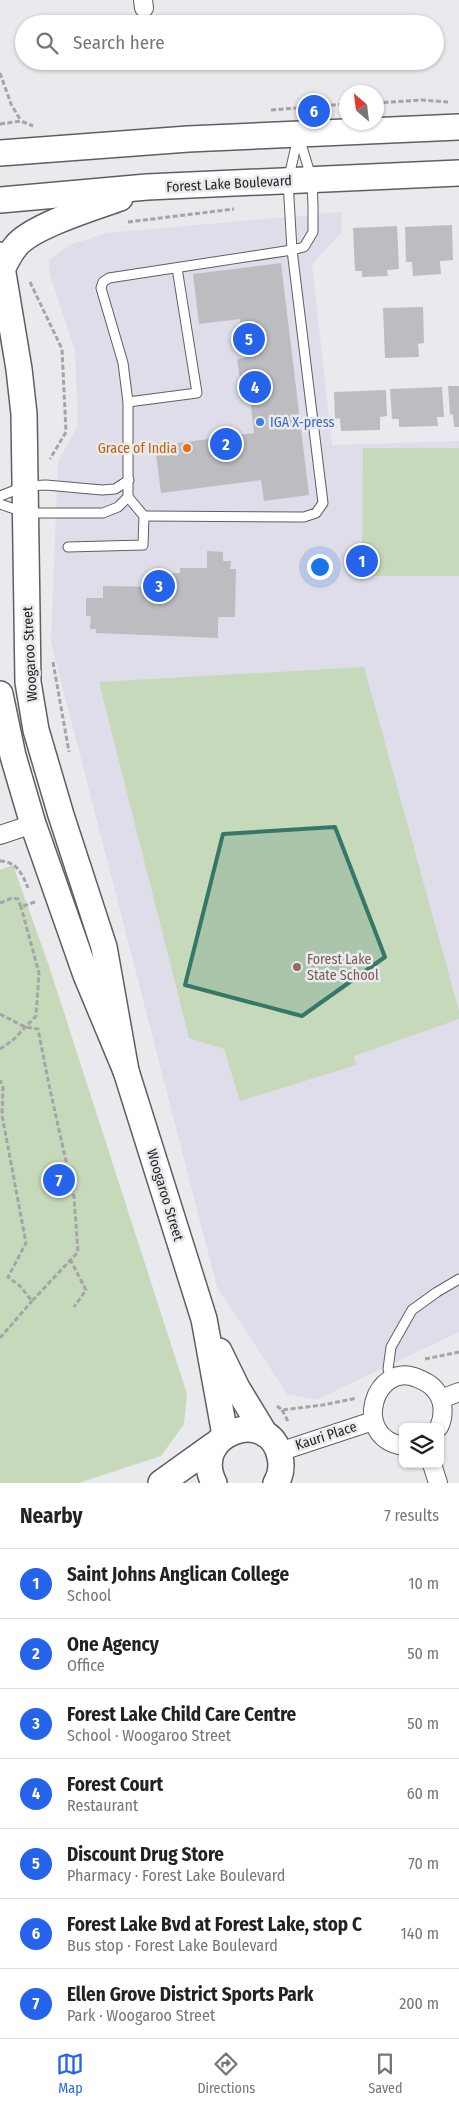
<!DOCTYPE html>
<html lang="en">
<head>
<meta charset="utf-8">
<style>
	body { margin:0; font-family:"Fira Sans Condensed",sans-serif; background:#f6f6f6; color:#222 }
	.controls { position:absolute; right:15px; bottom:15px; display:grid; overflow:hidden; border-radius:8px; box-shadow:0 1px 4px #0004 }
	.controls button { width:45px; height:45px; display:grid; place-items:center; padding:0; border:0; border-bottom:1px solid #e0e0e0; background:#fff; color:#222; font:25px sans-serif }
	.compass { position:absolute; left:339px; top:85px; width:45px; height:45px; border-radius:50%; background:#fff; box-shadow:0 1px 4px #0004; rotate:332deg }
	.you { position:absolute; left:319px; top:566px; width:18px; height:18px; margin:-12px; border:4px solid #fff; border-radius:50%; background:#1a73e8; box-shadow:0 0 0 8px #1a73e833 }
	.badge { display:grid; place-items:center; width:32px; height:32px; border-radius:50%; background:#2563eb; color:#fff; font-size:16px; font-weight:700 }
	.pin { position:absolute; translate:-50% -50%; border:2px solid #fff; box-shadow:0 1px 5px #0006 }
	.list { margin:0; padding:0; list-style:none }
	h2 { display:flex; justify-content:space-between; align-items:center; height:65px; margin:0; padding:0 20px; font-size:21px }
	h2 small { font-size:16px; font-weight:400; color:#767676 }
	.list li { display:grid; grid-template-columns:32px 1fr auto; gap:15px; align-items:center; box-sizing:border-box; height:70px; padding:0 20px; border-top:1px solid #e0e0e0 }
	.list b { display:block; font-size:19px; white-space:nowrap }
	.list p { margin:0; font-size:16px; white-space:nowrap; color:#767676 }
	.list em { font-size:16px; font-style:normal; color:#767676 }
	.icon { flex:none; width:28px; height:28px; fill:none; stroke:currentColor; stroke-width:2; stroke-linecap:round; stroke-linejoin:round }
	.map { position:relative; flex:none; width:459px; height:1483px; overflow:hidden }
	.search { position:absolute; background:#fff; box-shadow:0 1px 4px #0004; left:15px; right:15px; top:15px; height:55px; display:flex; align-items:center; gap:12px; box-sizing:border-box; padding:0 18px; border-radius:28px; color:#767676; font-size:19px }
	.sheet { height:555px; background:#fff }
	nav { display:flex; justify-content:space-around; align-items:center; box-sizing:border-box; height:70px; border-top:1px solid #e0e0e0; background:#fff; font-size:14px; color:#767676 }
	nav a { display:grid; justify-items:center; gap:2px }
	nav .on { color:#2563eb }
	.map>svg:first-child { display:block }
	.built { fill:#dedde9 }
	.green { fill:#c7d9bb }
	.building { fill:#bdbdc1 }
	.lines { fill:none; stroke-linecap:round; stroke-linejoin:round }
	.lane-casing { stroke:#5f5f63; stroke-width:11 }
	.street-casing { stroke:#5f5f63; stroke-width:20 }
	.secondary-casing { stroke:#5f5f63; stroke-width:28 }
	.path { stroke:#a5a4a8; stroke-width:3; stroke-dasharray:5 2.5; stroke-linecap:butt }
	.lane { stroke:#fff; stroke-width:9 }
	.street { stroke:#fff; stroke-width:18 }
	.secondary { stroke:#fff; stroke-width:25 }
	.marked { fill:#367868; fill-opacity:0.2; stroke:#367868; stroke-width:4; stroke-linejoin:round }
	.shop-dot { fill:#3f7fe0; stroke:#eae9ee; stroke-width:2 }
	.food-dot { fill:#e8710a; stroke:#eae9ee; stroke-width:2 }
	.education-dot { fill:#8d6e63; stroke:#eae9ee; stroke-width:2 }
	.labels { text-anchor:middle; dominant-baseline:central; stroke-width:5; stroke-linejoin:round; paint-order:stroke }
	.street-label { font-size:14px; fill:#262627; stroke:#eae9ee }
	.shop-label { font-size:14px; fill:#366cbe; stroke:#eae9ee; text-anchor:start }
	.food-label { font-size:14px; fill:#c56008; stroke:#eae9ee; text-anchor:end }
	.education-label { font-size:14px; fill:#785e54; stroke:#eae9ee; text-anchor:start }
</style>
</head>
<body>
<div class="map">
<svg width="459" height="1483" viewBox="0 0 459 1483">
	<rect width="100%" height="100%" fill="#eae9ee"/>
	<path class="built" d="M341,212L342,232L312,264L332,445L459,441V1332L316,1400L287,1394L217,1287L51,642L58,462L78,425L75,351L49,271V260L69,245L107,233Z"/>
	<g class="green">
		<path d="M363,448H459V576H362Z"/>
		<path d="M364,667L459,1011V1019L354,1056L356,1065L240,1101L224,1049L189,1038L99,682Z"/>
		<path d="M13,865L49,966L187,1394L184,1424L161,1456L79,1483H0V870Z"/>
	</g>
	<g class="building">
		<path d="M452,225L453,260L440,261L441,274L413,276L412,262H406L405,227Z"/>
		<path d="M397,226L399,269L387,270L388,276L362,277V271H355L353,228Z"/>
		<path d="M281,263L309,495L264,501L261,480L161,493L155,446L254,433L248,378L240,379L237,359L245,358L240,319L199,324L193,274Z"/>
		<path d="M423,307L424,343L418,344L419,357L385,358L383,308Z"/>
		<path d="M448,386H459V427H454L453,414L450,415Z"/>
		<path d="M442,387L444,417H437L438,426L399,427V419H392L390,389Z"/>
		<path d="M386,390L387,416L380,417V430L341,431L340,418L335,419L334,392Z"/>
		<path d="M207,551L223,552V561H231L230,569H236L235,617H218V638L96,633V629H90L91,616H86V598H103V586L165,587V580H172V573H180V568H207Z"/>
	</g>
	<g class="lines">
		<defs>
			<g id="lane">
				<path d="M128,402L197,393L177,268"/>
				<path d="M0,496L26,486L46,485L102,490L115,489L129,480"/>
				<path d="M0,504L26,513H103L118,507L128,497V402L123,363L101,288L103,282L109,278L292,250L304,247L313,232V206L312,180L299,137"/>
				<path d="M144,516L304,517L316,513L323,503L292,250L288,181L298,137"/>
				<path d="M68,547L143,545L144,516L128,497"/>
				<path d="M392,1380L388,1369L391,1347L412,1310L437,1292L459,1279"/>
			</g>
			<g id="street">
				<path d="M143,0L144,8"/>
				<path d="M0,835L33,824"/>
				<path d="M441,1399L459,1392"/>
				<path d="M403,1446C350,1437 375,1360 417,1378C426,1382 433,1385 438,1394C444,1403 444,1417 439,1427"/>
				<path d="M279,1452L373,1421"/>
				<path d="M432,1464L438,1483"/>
			</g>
			<g id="secondary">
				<path d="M0,153L188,139L459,127"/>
				<path d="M0,200L147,187L459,173"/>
				<path d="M0,255L19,369L24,414L28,682L36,730L61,815L104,947L126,1071"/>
				<path d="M2,269C6,262 10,253 16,246C32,226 95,207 120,198"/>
				<path d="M0,694L13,756L33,824L86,975L126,1071L204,1319L225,1435"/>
				<path d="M219,1351L237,1388L265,1434"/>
				<path d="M161,1483L214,1445"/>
				<path d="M214,1483C189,1433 270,1405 280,1457C282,1466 281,1475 276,1483"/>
			</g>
		</defs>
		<use href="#lane" class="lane-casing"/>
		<use href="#street" class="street-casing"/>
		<use href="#secondary" class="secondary-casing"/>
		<g class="path">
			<path d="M0,73L11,104L21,121"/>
			<path d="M376,103L422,100L448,102"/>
			<path d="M271,110L346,104"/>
			<path d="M0,124L21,121L33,126"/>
			<path d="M128,222L234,209"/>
			<path d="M30,282L62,349L66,432L50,459"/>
			<path d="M53,662L69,752"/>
			<path d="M0,861C17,862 22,873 28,888"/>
			<path d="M0,903L12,898L18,899L21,907L37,901"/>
			<path d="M0,1014L25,1027L38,1029L49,1085L74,1197L78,1252L32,1301L20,1286L8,1277L26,1243L2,1115L3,1087L0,1080"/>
			<path d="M0,1049L13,1040L36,1016L39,973L21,907"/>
			<path d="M70,1259L86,1290L74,1307"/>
			<path d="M0,1338L32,1301"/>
			<path d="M425,1359L459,1352"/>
			<path d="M277,1406L282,1410L323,1405L357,1398"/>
			<path d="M282,1410L289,1423"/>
		</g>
		<use href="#lane" class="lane"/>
		<use href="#street" class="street"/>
		<use href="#secondary" class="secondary"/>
	</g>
	<path class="marked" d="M335,827L385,957L302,1016L185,985L223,834Z"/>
	<circle class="shop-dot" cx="260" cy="422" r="5"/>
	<circle class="food-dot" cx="187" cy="448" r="5"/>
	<circle class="education-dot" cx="297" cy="967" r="5"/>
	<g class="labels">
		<g class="street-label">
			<text transform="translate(229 184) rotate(-3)">Forest Lake Boulevard</text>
			<text transform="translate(30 654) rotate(-93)">Woogaroo Street</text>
			<text transform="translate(165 1195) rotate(73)">Woogaroo Street</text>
			<text transform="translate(326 1436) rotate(-18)">Kauri Place</text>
		</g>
		<g class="shop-label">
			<text x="270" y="422">IGA X-press</text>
		</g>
		<g class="food-label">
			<text x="177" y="448">Grace of India</text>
		</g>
		<g class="education-label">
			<text x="307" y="959">Forest Lake<tspan x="307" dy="16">State School</tspan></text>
		</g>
	</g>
</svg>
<div class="controls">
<button><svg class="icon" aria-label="layers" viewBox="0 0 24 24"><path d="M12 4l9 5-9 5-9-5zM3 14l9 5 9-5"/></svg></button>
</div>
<svg class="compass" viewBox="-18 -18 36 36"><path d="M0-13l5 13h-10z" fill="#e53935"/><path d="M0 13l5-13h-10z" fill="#767676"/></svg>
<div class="you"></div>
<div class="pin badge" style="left:362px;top:561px">1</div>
<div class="pin badge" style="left:226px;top:444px">2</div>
<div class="pin badge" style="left:159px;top:586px">3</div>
<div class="pin badge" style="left:255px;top:387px">4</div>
<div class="pin badge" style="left:249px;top:339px">5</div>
<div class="pin badge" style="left:314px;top:111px">6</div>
<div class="pin badge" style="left:59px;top:1180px">7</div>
<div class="search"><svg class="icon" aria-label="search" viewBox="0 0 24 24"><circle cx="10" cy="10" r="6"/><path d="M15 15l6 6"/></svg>Search here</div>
</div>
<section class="sheet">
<h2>Nearby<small>7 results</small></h2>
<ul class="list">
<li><span class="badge">1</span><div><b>Saint Johns Anglican College</b><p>School</p></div><em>10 m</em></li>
<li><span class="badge">2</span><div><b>One Agency</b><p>Office</p></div><em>50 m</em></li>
<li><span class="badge">3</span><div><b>Forest Lake Child Care Centre</b><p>School · Woogaroo Street</p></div><em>50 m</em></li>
<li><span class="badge">4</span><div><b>Forest Court</b><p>Restaurant</p></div><em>60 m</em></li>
<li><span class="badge">5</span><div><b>Discount Drug Store</b><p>Pharmacy · Forest Lake Boulevard</p></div><em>70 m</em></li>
<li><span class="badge">6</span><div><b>Forest Lake Bvd at Forest Lake, stop C</b><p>Bus stop · Forest Lake Boulevard</p></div><em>140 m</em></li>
<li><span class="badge">7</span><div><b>Ellen Grove District Sports Park</b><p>Park · Woogaroo Street</p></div><em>200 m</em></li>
</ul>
</section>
<nav>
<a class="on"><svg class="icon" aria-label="map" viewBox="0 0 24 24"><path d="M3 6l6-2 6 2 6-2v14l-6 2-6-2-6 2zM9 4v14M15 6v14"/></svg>Map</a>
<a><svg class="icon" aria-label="directions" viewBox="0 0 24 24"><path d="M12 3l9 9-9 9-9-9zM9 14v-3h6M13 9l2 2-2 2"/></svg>Directions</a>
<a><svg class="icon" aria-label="saved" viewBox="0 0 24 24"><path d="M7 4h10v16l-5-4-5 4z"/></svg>Saved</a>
</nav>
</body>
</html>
